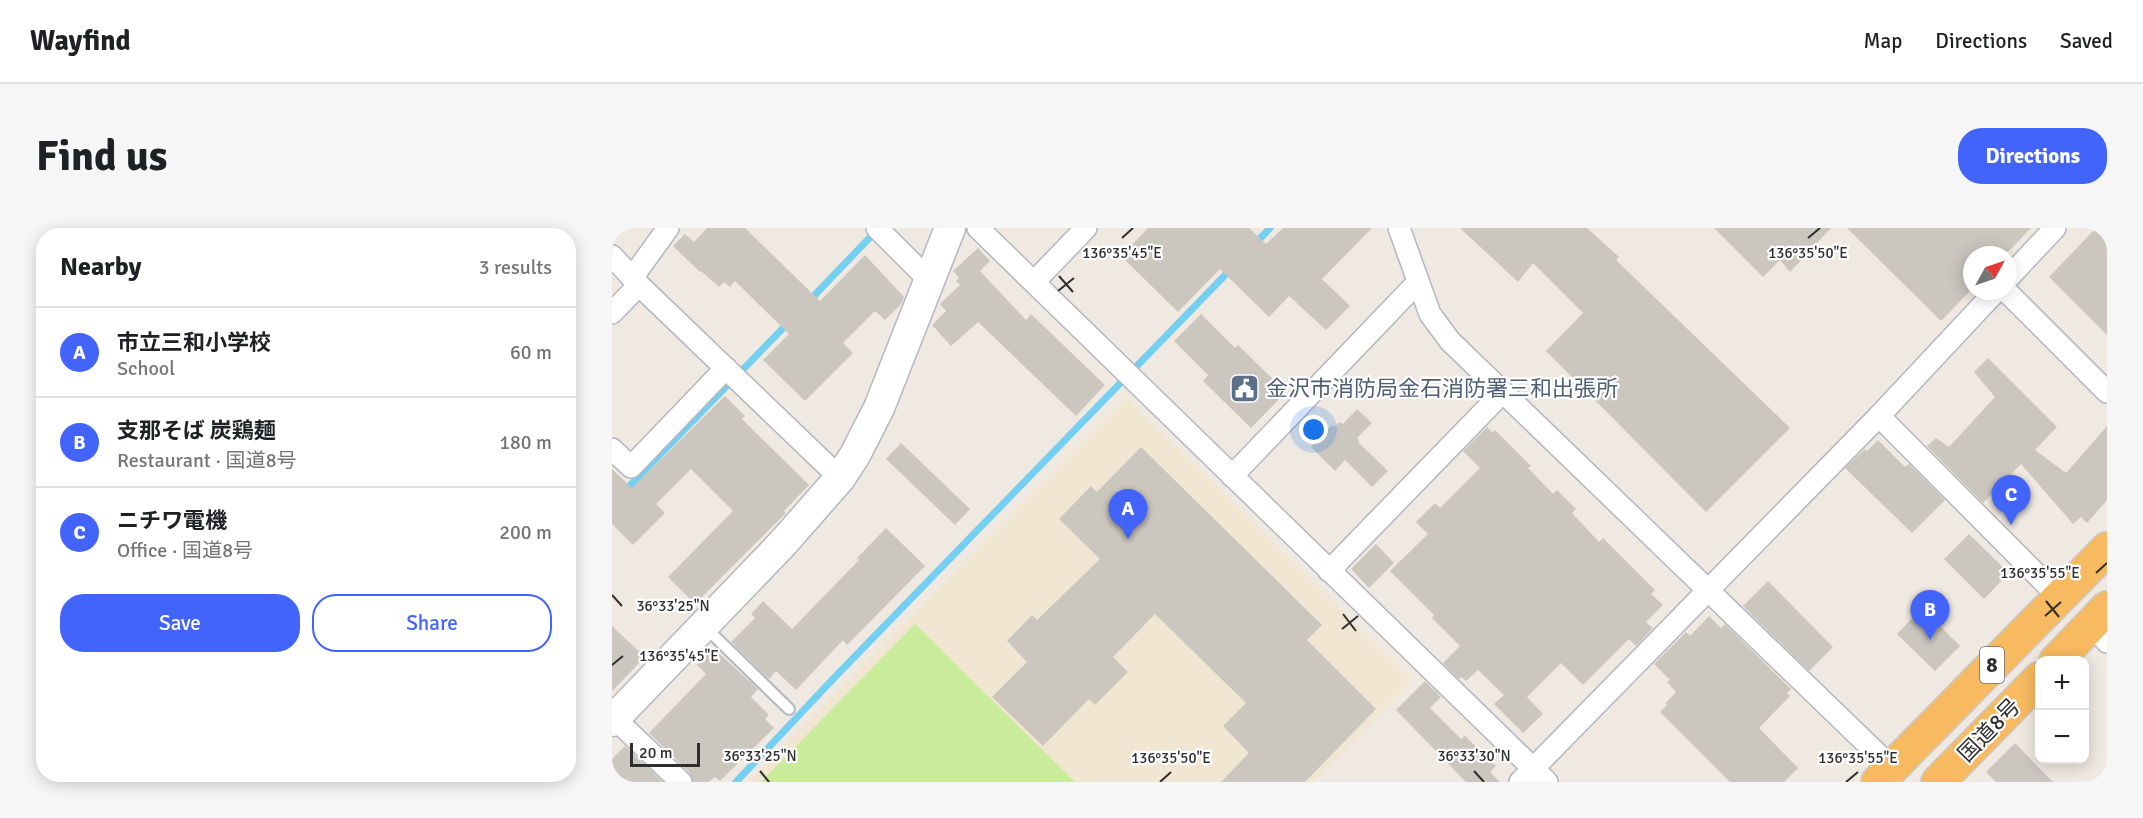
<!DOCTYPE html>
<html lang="en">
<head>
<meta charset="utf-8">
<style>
	body { margin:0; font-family:Signika,"Noto Sans JP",sans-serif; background:#f6f6f6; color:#202124 }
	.controls { position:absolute; right:18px; bottom:18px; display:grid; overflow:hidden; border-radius:12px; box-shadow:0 3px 15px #0003 }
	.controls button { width:54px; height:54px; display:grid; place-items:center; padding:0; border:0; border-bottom:2px solid #e0e0e0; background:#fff; color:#202124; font:30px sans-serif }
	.compass { position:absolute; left:1351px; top:18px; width:54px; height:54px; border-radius:50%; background:#fff; box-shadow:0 3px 15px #0003; rotate:50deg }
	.scale { position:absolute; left:18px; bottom:15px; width:70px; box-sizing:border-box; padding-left:6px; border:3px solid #2e2e2e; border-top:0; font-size:16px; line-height:21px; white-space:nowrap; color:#2e2e2e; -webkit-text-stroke:4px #fff; paint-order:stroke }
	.you { position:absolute; left:702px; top:202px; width:21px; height:21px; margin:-15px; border:4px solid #fff; border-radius:50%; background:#1a73e8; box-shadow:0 0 0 9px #1a73e833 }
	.badge { display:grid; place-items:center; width:39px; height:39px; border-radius:50%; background:#4264fb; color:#fff; font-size:20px; font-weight:700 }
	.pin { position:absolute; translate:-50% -50px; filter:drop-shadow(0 2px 3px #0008) }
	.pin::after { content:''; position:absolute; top:32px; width:21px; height:18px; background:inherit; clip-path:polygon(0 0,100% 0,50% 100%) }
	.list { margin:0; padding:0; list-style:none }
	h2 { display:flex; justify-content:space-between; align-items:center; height:78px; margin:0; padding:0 24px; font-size:26px }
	h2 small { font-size:20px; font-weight:400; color:#757577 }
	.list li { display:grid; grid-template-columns:39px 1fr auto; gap:18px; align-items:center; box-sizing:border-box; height:90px; padding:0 24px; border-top:2px solid #e0e0e0 }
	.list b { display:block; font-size:22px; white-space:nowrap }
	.list p { margin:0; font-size:20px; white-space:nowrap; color:#757577 }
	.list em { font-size:20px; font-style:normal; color:#757577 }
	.actions { display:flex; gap:12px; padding:18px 24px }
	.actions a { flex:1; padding:14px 0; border:2px solid #4264fb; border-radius:24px; text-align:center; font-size:21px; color:#4264fb }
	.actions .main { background:#4264fb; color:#fff }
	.map { position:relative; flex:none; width:1495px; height:554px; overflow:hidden; border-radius:24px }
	header { display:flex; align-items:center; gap:36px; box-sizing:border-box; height:84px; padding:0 30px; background:#fff; border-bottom:2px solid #e0e0e0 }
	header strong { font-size:28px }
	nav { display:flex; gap:33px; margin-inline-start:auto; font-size:21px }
	.intro { display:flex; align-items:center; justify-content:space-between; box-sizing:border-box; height:144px; padding:0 36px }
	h1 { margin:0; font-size:42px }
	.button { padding:15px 27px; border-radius:24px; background:#4264fb; color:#fff; font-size:21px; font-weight:700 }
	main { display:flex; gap:36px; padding:0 36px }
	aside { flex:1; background:#fff; border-radius:24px; box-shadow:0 3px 15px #0003 }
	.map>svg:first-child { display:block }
	.education { fill:#f0e6d1 }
	.pitch { fill:#c9ec9a }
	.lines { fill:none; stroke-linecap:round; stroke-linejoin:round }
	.stream { stroke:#75cff0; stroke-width:7 }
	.building { fill:#cbc7bf }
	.service-casing { stroke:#b4b7c1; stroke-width:14 }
	.minor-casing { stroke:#b4b7c1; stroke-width:24 }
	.secondary-casing { stroke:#b4b7c1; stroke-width:33 }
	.trunk-casing { stroke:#c9c9c9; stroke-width:36 }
	.service { stroke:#fff; stroke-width:10 }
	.minor { stroke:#fff; stroke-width:21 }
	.secondary { stroke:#fff; stroke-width:30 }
	.trunk { stroke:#f8ba60; stroke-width:33 }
	.ticks { fill:none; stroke:#2e2e2e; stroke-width:2 }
	.labels { text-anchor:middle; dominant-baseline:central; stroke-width:4.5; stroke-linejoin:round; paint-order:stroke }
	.shield { fill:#fff; stroke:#6d6d6d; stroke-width:1.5 }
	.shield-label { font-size:21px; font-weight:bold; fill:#2e2e2e }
	.service-label { font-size:22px; fill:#4e5e75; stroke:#fff; text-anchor:start }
	.street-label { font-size:22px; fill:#2e2e2e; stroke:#fff }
	.ticks-label { font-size:15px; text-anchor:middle; fill:#2e2e2e; stroke:#fff; stroke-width:4.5; stroke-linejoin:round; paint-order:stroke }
</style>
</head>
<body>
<header>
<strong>Wayfind</strong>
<nav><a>Map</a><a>Directions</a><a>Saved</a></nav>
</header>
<div class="intro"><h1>Find us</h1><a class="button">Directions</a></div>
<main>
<aside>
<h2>Nearby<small>3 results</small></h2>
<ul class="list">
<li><span class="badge">A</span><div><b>市立三和小学校</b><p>School</p></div><em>60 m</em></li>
<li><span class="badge">B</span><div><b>支那そば 炭鶏麺</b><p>Restaurant · 国道8号</p></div><em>180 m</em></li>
<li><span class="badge">C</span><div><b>ニチワ電機</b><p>Office · 国道8号</p></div><em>200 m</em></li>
</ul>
<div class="actions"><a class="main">Save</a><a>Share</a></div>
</aside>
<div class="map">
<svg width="1495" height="554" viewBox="0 0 1495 554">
	<rect width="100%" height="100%" fill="#efe9e1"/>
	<path class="education" d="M514,169L801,452L701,554H136Z"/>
	<path class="pitch" d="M303,396L463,554H149Z"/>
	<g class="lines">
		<g class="stream">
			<path d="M642,17L658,0"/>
			<path d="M196,74L265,2"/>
			<path d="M0,276L176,95"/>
			<path d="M124,554L221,451L620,40"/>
		</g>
	</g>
	<g class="building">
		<path d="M95,0H133L208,73L253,27L292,69L289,76L273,92L263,83L231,115L241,125L193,173L151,132L177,106L123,53L118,59L112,54L107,59L89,43L88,44L61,18L73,6L82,14Z"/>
		<path d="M536,0H637L654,16L671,0H760L710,51L738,78L714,102L677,68L657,89L608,41L566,84L509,28Z"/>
		<path d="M848,0H975L1007,29L1004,32L1178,200L1094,284L934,123L971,85L921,35L906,54Z"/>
		<path d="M1102,0H1219L1178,44L1168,32L1151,49Z"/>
		<path d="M1235,0H1419L1393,27H1360V61L1329,93Z"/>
		<path d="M1484,0H1495V107L1437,49Z"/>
		<path d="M366,20L378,33L368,43L414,92L419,86L493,157L464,188L366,94L339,118L320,97L334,83L328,76L348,57L344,53L347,50L341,43Z"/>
		<path d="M589,86L623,120L626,117L674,164L639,200L591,153L596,147L562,113Z"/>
		<path d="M1376,130L1445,199L1423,222L1454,245L1495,198V272L1475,295L1469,289L1461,296L1409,236L1371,275L1315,218L1324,210L1337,219L1383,169L1362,144Z"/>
		<path d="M113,168L133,188L130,191L197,257L172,283L174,285L83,376L56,349L121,283L79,241L44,276L53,285L21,317L0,296V241L20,260Z"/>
		<path d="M745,181L760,195L745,210L747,212L746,214L776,243L760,259L733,232L723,243L699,219L720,197L722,199L728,194L731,196Z"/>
		<path d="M875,199L880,204L883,202L919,238L916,240L941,266L945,262L964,281L960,285L987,314L991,310L1043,362L1039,366L1051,377L1034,394L1041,400L1024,418L1017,411L971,457L949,435L915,469L931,486L911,505L882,476L892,467L866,442L854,453L850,449L847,451L831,435L848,418L820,390L822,387L778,343L816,306L804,294L823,275L828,280L868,240L851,223Z"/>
		<path d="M1266,212L1293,239L1297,236L1333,272L1300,305L1233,240L1253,221L1255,223Z"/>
		<path d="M289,215L358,281L343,297L274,231Z"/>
		<path d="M529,219L710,397L695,412L764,481L693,554H609L637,525L611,498L634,475L543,386L501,429L516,444L483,477L477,471L431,518L380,469L415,434L395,413L420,387L425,392L488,331L447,291L479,258L485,264Z"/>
		<path d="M274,300L313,338L235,417L231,412L184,462L164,443L157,451L119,414L143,390L139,386L151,373L180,401L247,332L245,330Z"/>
		<path d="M1357,306L1397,345L1372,371L1332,331Z"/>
		<path d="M764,316L782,335L757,360L739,341Z"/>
		<path d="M1156,353L1221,419L1197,443L1131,378Z"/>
		<path d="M1310,380L1348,418L1323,443L1285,406Z"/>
		<path d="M1097,388L1109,400L1113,396L1179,461L1175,465L1178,468L1147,500L1186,540L1172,554H1118L1048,484L1055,477L1053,476L1064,464L1055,454L1058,452L1042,436L1074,404L1078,408Z"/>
		<path d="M0,398L33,429L0,463Z"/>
		<path d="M101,420L146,461L139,469L157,487L153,491L162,500L108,553L103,549L97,554H81L78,545L37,505L94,446L85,437Z"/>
		<path d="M813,453L829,469L818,480L849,511L853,508L884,538L878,544L888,554H854L784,482Z"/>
		<path d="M1403,515L1427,540L1441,554H1384L1374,544Z"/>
		<path d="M13,518L51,554H0V531Z"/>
	</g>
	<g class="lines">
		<defs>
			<path id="service" d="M94,400L177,481"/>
			<g id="minor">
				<path d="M265,0L318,53"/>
				<path d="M366,0L935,554"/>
				<path d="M787,0L818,86L838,113L1280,540"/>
				<path d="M0,28L27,57L228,250"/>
				<path d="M20,50L56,0"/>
				<path d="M1396,50L1443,0"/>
				<path d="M422,54L474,0"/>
				<path d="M1394,63L1495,164"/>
				<path d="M0,85L27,57"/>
				<path d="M1267,188L1446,368"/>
				<path d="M0,221L19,239L114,140"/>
				<path d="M620,248L806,54"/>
				<path d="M717,343L890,165"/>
				<path d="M1479,397L1495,414"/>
				<path d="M0,488L69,554"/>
				<path d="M908,554L1267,188L1384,63"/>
			</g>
			<path id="secondary" d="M0,493L171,315L228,250L243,227L267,180L338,0"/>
			<g id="trunk">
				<path d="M1444,433L1495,380"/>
				<path d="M1266,554L1495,321"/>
				<path d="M1326,554L1428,450"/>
			</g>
		</defs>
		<use href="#service" class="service-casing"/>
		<use href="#minor" class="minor-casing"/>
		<use href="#secondary" class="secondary-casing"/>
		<use href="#trunk" class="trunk-casing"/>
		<use href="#service" class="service"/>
		<use href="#minor" class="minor"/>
		<use href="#secondary" class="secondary"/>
		<use href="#trunk" class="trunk"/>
	</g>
	<path class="ticks" d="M510,10L521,0M1196,10L1208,0M447,48L461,64M446,63L462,50M1484,345L1495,335M0,367L10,378M1434,373L1447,389M731,386L744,403M1433,388L1449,374M730,401L746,388M0,437L11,428M148,543L157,554M862,543L872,554M548,554L559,544M1234,554L1246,544"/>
	<defs>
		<symbol id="civic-square" viewBox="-11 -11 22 22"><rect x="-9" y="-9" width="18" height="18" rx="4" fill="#5c6f8a" stroke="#fff"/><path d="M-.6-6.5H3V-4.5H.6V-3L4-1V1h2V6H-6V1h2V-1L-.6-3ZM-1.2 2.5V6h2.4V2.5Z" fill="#fff"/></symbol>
	</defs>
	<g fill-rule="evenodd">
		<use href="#civic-square" x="616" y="144" width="33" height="33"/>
	</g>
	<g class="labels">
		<rect class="shield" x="1368" y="419" width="24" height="36" rx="4.5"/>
		<g class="shield-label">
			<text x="1380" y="437">8</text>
		</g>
		<g class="service-label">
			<text x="654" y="160">金沢市消防局金石消防署三和出張所</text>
		</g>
		<g class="street-label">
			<text transform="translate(1377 502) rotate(-46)">国道8号</text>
		</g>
	</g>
	<g class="ticks-label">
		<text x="510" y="30">136°35'45"E</text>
		<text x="1196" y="30">136°35'50"E</text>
		<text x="1428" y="350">136°35'55"E</text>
		<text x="61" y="383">36°33'25"N</text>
		<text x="67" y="433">136°35'45"E</text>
		<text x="148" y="533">36°33'25"N</text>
		<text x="862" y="533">36°33'30"N</text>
		<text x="559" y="535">136°35'50"E</text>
		<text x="1246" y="535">136°35'55"E</text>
	</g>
</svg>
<div class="controls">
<button>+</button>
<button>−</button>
</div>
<svg class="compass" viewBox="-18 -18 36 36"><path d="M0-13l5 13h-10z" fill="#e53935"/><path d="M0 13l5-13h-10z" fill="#757577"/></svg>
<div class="scale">20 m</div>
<div class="you"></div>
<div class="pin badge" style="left:516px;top:311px">A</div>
<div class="pin badge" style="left:1318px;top:412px">B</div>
<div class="pin badge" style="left:1399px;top:297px">C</div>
</div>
</main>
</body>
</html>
